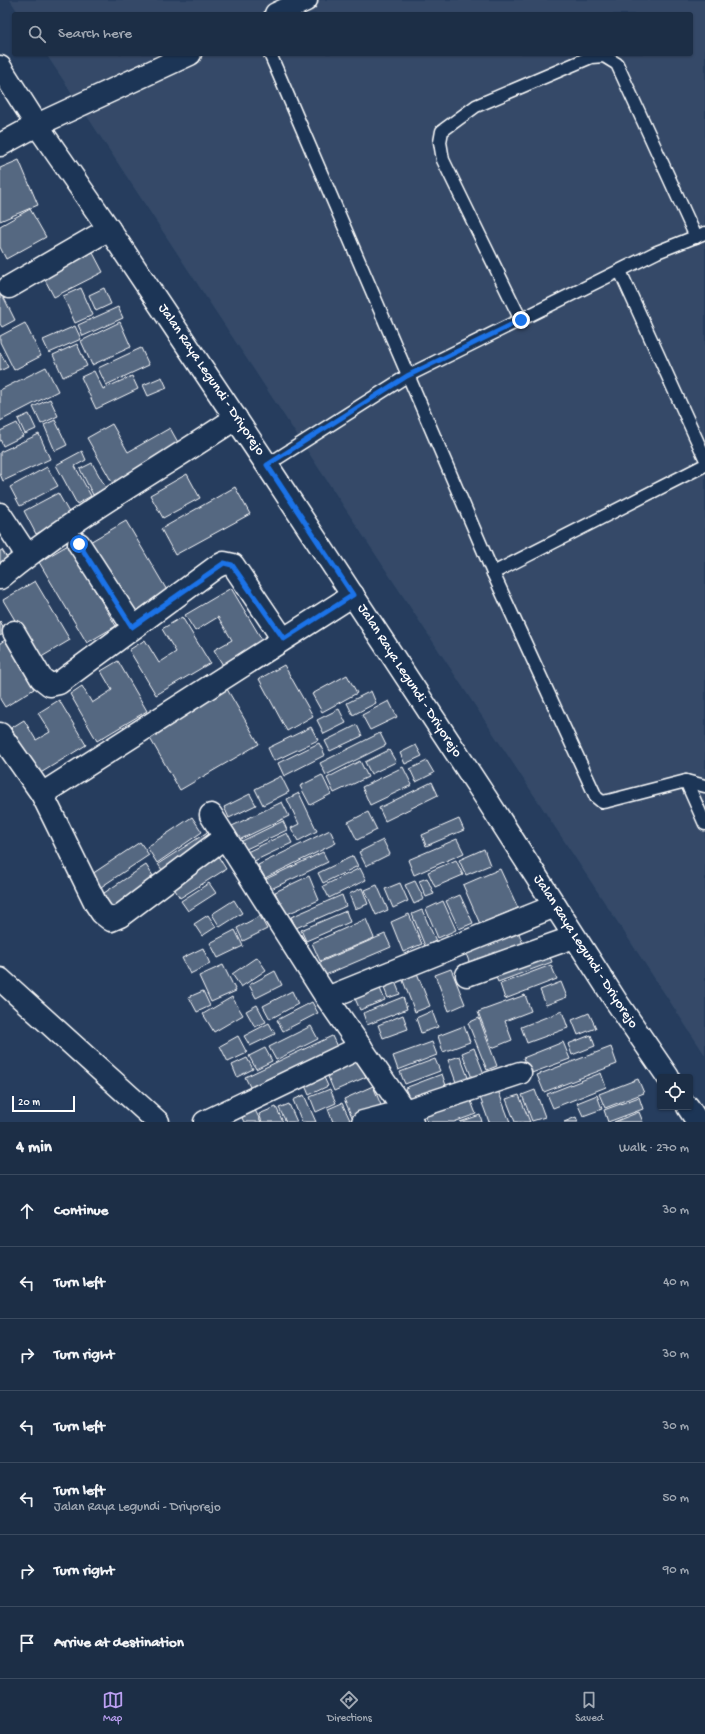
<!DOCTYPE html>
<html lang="en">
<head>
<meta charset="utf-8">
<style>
	body { margin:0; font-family:"Gochi Hand",sans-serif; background:#293a51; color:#f1f3f6 }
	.controls { position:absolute; right:12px; bottom:12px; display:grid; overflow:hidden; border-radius:4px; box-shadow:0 1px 3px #0004 }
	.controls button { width:36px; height:36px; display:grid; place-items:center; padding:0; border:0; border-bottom:1px solid #3a4a5f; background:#1c2e46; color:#f1f3f6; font:20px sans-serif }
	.scale { position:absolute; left:12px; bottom:10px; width:63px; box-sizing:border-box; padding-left:4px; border:2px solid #fff; border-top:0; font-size:11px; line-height:14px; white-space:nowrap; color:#fff; -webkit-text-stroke:3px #1d3557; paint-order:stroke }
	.stop { position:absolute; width:12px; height:12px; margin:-9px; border:3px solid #1a73e8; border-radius:50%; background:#fff }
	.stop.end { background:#1a73e8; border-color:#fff; box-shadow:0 1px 4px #0008 }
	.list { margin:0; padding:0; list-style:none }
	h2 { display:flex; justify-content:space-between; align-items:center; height:52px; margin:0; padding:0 16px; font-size:17px }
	h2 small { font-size:13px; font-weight:400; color:#a0a8b3 }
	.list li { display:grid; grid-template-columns:26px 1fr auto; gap:12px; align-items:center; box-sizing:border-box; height:72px; padding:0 16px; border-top:1px solid #3a4a5f }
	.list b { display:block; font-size:15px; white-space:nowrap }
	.list p { margin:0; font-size:13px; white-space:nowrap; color:#a0a8b3 }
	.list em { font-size:13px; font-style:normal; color:#a0a8b3 }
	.icon { flex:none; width:22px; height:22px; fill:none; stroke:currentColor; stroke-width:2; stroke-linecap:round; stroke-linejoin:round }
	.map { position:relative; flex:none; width:705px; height:1122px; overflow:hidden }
	.search { position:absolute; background:#1c2e46; box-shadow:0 1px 3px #0004; left:12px; right:12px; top:12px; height:44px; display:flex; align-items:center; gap:10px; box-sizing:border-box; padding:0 14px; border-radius:4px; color:#a0a8b3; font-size:15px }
	.sheet { height:556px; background:#1c2e46 }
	nav { display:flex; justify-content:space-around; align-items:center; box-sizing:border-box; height:56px; border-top:1px solid #3a4a5f; background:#1c2e46; font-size:11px; color:#a0a8b3 }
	nav a { display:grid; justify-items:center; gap:2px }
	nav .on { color:#bca0f2 }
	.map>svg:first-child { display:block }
	.built { fill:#344a68 }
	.building { fill:#556781; stroke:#fff }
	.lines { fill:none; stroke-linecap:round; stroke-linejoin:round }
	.service-casing { stroke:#fff; stroke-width:15 }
	.minor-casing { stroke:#fff; stroke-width:25 }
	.secondary-casing { stroke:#fff; stroke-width:25 }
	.primary-casing { stroke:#fff; stroke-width:25 }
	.service { stroke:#1d3557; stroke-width:12 }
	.minor { stroke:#1d3557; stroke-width:22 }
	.secondary { stroke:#1d3557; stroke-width:22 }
	.primary { stroke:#1d3557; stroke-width:22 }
	.route { stroke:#1a73e8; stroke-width:5 }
	.labels { text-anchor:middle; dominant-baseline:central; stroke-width:3.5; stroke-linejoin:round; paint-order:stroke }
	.street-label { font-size:14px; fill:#fff; stroke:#1d3557 }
</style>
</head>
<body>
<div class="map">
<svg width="705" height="1122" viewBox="0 0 705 1122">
	<rect width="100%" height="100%" fill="#263d5e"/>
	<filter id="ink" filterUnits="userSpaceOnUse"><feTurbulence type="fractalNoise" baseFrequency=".025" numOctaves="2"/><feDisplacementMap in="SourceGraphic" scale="8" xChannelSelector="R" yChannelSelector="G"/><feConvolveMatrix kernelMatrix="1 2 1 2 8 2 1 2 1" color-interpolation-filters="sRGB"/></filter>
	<g filter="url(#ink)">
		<path class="built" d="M10,0H705V1055L46,54H691V14H19Z"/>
		<g class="building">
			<path d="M19,160L38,205L0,221V168Z"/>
			<path d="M30,209L46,237L6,259L0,247V226Z"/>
			<path d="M92,251L103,272L54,297L43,276Z"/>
			<path d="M81,288L93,315L75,323L63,296Z"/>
			<path d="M104,288L111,304L96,311L89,295Z"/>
			<path d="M0,290L15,320L2,327L0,324Z"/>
			<path d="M118,307L123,318L83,336L78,325Z"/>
			<path d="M120,322L131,347L92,365L81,341Z"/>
			<path d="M25,323L41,356L14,370L0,342V336Z"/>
			<path d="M75,326L81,339L49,353L43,340Z"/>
			<path d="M77,344L87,366L63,377L53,355Z"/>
			<path d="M141,348L149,365L106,385L98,368Z"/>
			<path d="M0,352L8,367L0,371Z"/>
			<path d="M46,367L58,391L0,421V390Z"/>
			<path d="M94,371L103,389L132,376L138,389L96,409L81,377Z"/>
			<path d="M162,377L167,388L148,396L143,385Z"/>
			<path d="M50,399L58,416L41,424L33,407Z"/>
			<path d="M29,414L36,429L25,434L18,419Z"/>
			<path d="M55,420L67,445L55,451L44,425Z"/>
			<path d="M17,423L23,436L3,446L0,439V431Z"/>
			<path d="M112,424L128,452L170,428L180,446L113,484L87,438Z"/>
			<path d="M39,434L50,459L3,481L0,474V452Z"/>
			<path d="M82,451L86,460L75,466L91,496L77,504L56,465Z"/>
			<path d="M92,463L106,488L93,495L80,469Z"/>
			<path d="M47,467L58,486L20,506L10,487Z"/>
			<path d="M187,474L200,498L163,518L150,495Z"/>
			<path d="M235,487L250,514L175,555L161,529Z"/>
			<path d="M58,493L71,516L36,534L24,511Z"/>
			<path d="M126,521L168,592L130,615L88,543Z"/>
			<path d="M68,545L116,626L87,643L39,562Z"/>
			<path d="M2,550L11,564L0,572V551Z"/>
			<path d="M35,581L70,640L38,659L3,600Z"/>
			<path d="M231,588L264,643L224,667L214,650L232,640L218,617L195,631L185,615Z"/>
			<path d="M182,617L210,663L156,695L129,650L145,640L159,663L176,652L162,629Z"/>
			<path d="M0,621L6,632L0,636Z"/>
			<path d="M5,640L34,689L5,707L0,699V643Z"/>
			<path d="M118,661L147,711L97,741L70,694L82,686L92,703L112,690L101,671Z"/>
			<path d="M284,665L313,716L287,731L259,679Z"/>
			<path d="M347,675L357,693L322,712L312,694Z"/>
			<path d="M227,689L259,744L180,790L148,735Z"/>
			<path d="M371,691L376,703L353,715L347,703Z"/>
			<path d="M59,700L86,745L39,774L11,728L24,720L36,740L50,732L38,713Z"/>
			<path d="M389,701L397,717L370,730L362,715Z"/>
			<path d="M339,709L346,723L324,734L317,720Z"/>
			<path d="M357,725L362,736L330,751L325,741Z"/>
			<path d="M311,727L318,740L274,761L268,748Z"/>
			<path d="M380,733L386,745L326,775L320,763Z"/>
			<path d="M319,743L325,755L284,776L278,763Z"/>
			<path d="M416,745L422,756L405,764L400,753Z"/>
			<path d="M389,750L396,762L371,774L365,762Z"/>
			<path d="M360,761L368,777L334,793L327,778Z"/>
			<path d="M427,761L434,773L416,782L410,769Z"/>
			<path d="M403,767L412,785L370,805L362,787Z"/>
			<path d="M322,775L331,794L310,805L300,786Z"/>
			<path d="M281,776L289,792L263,805L255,789Z"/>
			<path d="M432,782L438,795L385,821L379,808Z"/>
			<path d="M299,793L317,831L298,841L291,828L299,824L287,799Z"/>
			<path d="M250,794L256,805L229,818L224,807Z"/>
			<path d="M282,802L289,816L239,840L232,826Z"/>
			<path d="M368,812L377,830L357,840L348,822Z"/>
			<path d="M192,817L202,832L157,863L147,847Z"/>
			<path d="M459,819L464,830L426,846L422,835Z"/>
			<path d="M283,821L287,830L244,850L240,842Z"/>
			<path d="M330,830L336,843L265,878L258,865Z"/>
			<path d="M209,831L215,841L164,873L158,864Z"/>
			<path d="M287,833L292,843L250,863L245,853Z"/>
			<path d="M457,839L464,853L414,875L408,860Z"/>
			<path d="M383,840L390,854L366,866L359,852Z"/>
			<path d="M140,842L149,855L95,891L86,878Z"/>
			<path d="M484,849L490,865L466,875L459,860Z"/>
			<path d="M323,852L328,862L271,889L266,879Z"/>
			<path d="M218,856L226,869L180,898L172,885Z"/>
			<path d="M353,856L358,866L323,883L318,873Z"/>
			<path d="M456,860L463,875L435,887L428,872Z"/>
			<path d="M146,865L155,879L108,911L98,897Z"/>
			<path d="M360,868L366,880L329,898L323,886Z"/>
			<path d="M500,869L518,908L480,924L463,885Z"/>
			<path d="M309,876L319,900L285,915L275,892Z"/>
			<path d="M427,878L434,894L426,897L419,881Z"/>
			<path d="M415,881L424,899L414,904L405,885Z"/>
			<path d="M209,883L216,893L188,911L181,901Z"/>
			<path d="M400,883L408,901L393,908L385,889Z"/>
			<path d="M377,885L388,910L376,915L365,890Z"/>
			<path d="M362,888L368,904L355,909L349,894Z"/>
			<path d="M342,895L346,906L296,928L291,917Z"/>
			<path d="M460,895L473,923L459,929L446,901Z"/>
			<path d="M234,900L242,913L220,927L212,914Z"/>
			<path d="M443,901L456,930L438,938L426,909Z"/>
			<path d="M422,910L436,941L425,946L412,914Z"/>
			<path d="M346,911L350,922L306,941L301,930Z"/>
			<path d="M409,914L422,944L403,952L391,922Z"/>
			<path d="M208,915L216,927L202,936L194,924Z"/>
			<path d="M260,916L267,929L243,941L237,928Z"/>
			<path d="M366,919L374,938L320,961L312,943Z"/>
			<path d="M516,926L525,949L472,969L463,946Z"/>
			<path d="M235,930L243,946L218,958L210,943Z"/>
			<path d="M385,934L391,947L323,976L318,963Z"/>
			<path d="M203,948L210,964L190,974L182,958Z"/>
			<path d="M547,949L552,962L498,982L493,970Z"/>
			<path d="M257,957L266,970L241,987L232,974Z"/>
			<path d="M223,965L236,991L211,1002L199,976Z"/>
			<path d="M551,965L557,979L505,999L500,984Z"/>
			<path d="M451,969L465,1004L449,1011L435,975Z"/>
			<path d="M275,971L282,985L256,998L249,985Z"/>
			<path d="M417,973L430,1006L415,1012L402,978Z"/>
			<path d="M394,979L400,994L388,998L382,983Z"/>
			<path d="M561,982L567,997L546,1005L540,990Z"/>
			<path d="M378,984L385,1000L360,1010L353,994Z"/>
			<path d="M203,991L210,1006L197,1012L189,997Z"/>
			<path d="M292,991L298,1004L270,1019L263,1006Z"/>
			<path d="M525,995L531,1011L505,1021L512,1040L492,1048L478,1012Z"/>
			<path d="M232,997L243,1015L214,1032L203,1014Z"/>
			<path d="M403,997L407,1009L367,1025L363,1013Z"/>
			<path d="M312,1002L318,1013L283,1031L277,1020Z"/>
			<path d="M257,1005L266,1022L255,1027L246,1011Z"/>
			<path d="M432,1011L438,1027L421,1033L416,1018Z"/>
			<path d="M562,1011L568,1028L527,1043L521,1027Z"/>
			<path d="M589,1013L596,1028L578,1035L572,1020Z"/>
			<path d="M403,1015L408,1029L383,1038L378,1025Z"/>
			<path d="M479,1018L497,1066L487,1070L468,1023Z"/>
			<path d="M269,1023L275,1034L250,1046L244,1036Z"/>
			<path d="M311,1026L318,1039L276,1060L269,1047Z"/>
			<path d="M464,1026L470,1042L443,1052L438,1036Z"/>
			<path d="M591,1035L595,1046L572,1055L568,1044Z"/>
			<path d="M238,1036L247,1053L228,1062L220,1046Z"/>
			<path d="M332,1036L339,1051L253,1093L245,1077Z"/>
			<path d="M432,1042L437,1055L398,1070L393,1056Z"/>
			<path d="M563,1042L570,1059L529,1074L523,1058Z"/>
			<path d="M611,1047L617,1064L544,1092L537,1075Z"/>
			<path d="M265,1048L272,1061L256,1069L249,1056Z"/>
			<path d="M474,1048L486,1079L474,1083L462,1053Z"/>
			<path d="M460,1056L469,1080L457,1085L448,1060Z"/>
			<path d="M247,1058L253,1069L237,1077L232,1065Z"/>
			<path d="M358,1058L366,1077L334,1091L326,1072Z"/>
			<path d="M435,1059L440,1071L405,1084L400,1072Z"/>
			<path d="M601,1073L606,1087L553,1108L547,1094Z"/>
			<path d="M442,1074L448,1091L412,1105L405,1088Z"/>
			<path d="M323,1075L328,1086L309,1095L304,1083Z"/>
			<path d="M638,1079L644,1093L605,1108L599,1094Z"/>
			<path d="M496,1085L510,1122H489L478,1092Z"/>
			<path d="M373,1086L381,1105L352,1117L344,1099Z"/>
			<path d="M330,1089L336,1103L316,1112L310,1097Z"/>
			<path d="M535,1090L545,1117L532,1121L522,1095Z"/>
			<path d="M304,1095L316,1122H302L293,1100Z"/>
			<path d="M519,1095L530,1122H515L506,1099Z"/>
			<path d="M597,1095L602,1109L583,1116L577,1103Z"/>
			<path d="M469,1096L476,1114L454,1122H427L424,1114Z"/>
			<path d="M639,1097L643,1109L608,1122L604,1110Z"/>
			<path d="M342,1103L350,1120L346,1122H333L328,1109Z"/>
			<path d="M289,1104L297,1122H286L279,1108Z"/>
			<path d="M276,1107L283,1122H262L259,1114Z"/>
			<path d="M255,1110L261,1122H244L241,1116Z"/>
			<path d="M639,1112L643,1122H614Z"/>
			<path d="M480,1115L482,1122H460Z"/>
			<path d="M576,1117L578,1122H564Z"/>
		</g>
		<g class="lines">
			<defs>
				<g id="service">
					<path d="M270,54L493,573L596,797L602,802L608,801L686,781L705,786"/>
					<path d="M620,271L705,458"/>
					<path d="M521,320L443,160L440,142L442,131L476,106L591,57L604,56L617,64L696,237"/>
					<path d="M267,465L407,376L657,252L705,233"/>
					<path d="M493,573L705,465"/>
					<path d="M686,781L705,824"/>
				</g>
				<g id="minor">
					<path d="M0,145L37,125"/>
					<path d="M9,287L109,229"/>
					<path d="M0,514L27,555"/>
					<path d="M79,544L133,627"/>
					<path d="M0,578C73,517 157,471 236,418"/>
					<path d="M14,632L41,678L50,685L59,683L216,567L224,563L233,565L283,639"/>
					<path d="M0,734L42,794L96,904L102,913L111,920L120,916L225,837"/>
					<path d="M42,794L353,595"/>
					<path d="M211,815L327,998L412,1122"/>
					<path d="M467,975L574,937"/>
					<path d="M0,979L158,1122"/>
					<path d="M327,998L555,906"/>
					<path d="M205,1122L361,1047"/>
					<path d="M363,1122L405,1111L520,1073"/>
				</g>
				<g id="secondary">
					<path d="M276,14L306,0"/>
					<path d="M37,125L190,54"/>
				</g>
				<g id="primary">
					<path d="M0,67L37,125L109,229L267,465L486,798L616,1001L668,1077"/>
					<path d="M688,1107L698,1122"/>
				</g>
			</defs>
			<use href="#service" class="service-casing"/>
			<use href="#minor" class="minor-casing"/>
			<use href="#secondary" class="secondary-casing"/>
			<use href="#primary" class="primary-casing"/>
			<use href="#service" class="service"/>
			<use href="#minor" class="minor"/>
			<use href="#secondary" class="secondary"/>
			<use href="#primary" class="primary"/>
		</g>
	</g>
	<g class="lines" filter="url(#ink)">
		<path class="route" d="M79,544L132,627L224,563L232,565L284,639L353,595L267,465L407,376L521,320"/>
	</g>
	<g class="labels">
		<g class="street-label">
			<text transform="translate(211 380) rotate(56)">Jalan Raya Legundi - Driyorejo</text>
			<text transform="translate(409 681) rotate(57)">Jalan Raya Legundi - Driyorejo</text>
			<text transform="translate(585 952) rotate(57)">Jalan Raya Legundi - Driyorejo</text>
		</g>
	</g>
</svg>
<div class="controls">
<button><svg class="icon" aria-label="locate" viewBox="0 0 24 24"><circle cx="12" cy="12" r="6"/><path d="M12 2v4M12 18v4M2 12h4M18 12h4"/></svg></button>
</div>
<div class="scale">20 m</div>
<div class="stop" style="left:79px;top:544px"></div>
<div class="stop end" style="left:521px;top:320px"></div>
<div class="search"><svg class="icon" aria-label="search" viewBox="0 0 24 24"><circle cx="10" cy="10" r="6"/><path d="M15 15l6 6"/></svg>Search here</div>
</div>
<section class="sheet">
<h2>4 min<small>Walk · 270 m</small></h2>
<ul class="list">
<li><svg class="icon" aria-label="ahead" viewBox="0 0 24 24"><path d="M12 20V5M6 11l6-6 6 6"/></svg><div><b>Continue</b></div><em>30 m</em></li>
<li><svg class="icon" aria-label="left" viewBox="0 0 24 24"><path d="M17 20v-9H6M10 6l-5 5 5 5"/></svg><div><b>Turn left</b></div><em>40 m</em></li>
<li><svg class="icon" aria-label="right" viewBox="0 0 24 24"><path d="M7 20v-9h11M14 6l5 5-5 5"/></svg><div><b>Turn right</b></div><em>30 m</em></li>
<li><svg class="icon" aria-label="left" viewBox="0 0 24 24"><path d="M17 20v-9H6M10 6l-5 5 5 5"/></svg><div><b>Turn left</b></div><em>30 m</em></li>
<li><svg class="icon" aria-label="left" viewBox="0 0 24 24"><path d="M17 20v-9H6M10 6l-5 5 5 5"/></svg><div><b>Turn left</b><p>Jalan Raya Legundi - Driyorejo</p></div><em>50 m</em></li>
<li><svg class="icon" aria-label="right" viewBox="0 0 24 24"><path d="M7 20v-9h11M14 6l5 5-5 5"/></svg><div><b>Turn right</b></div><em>90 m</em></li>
<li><svg class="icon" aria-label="arrive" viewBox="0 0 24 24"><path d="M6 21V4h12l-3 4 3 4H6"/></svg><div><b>Arrive at destination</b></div></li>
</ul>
</section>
<nav>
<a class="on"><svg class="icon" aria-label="map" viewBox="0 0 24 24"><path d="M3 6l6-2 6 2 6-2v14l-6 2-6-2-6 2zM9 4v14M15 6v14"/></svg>Map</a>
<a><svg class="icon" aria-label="directions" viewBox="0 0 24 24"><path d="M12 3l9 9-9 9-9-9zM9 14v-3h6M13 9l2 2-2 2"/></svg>Directions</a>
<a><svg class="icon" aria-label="saved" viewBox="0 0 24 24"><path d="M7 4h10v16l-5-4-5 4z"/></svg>Saved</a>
</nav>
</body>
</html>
